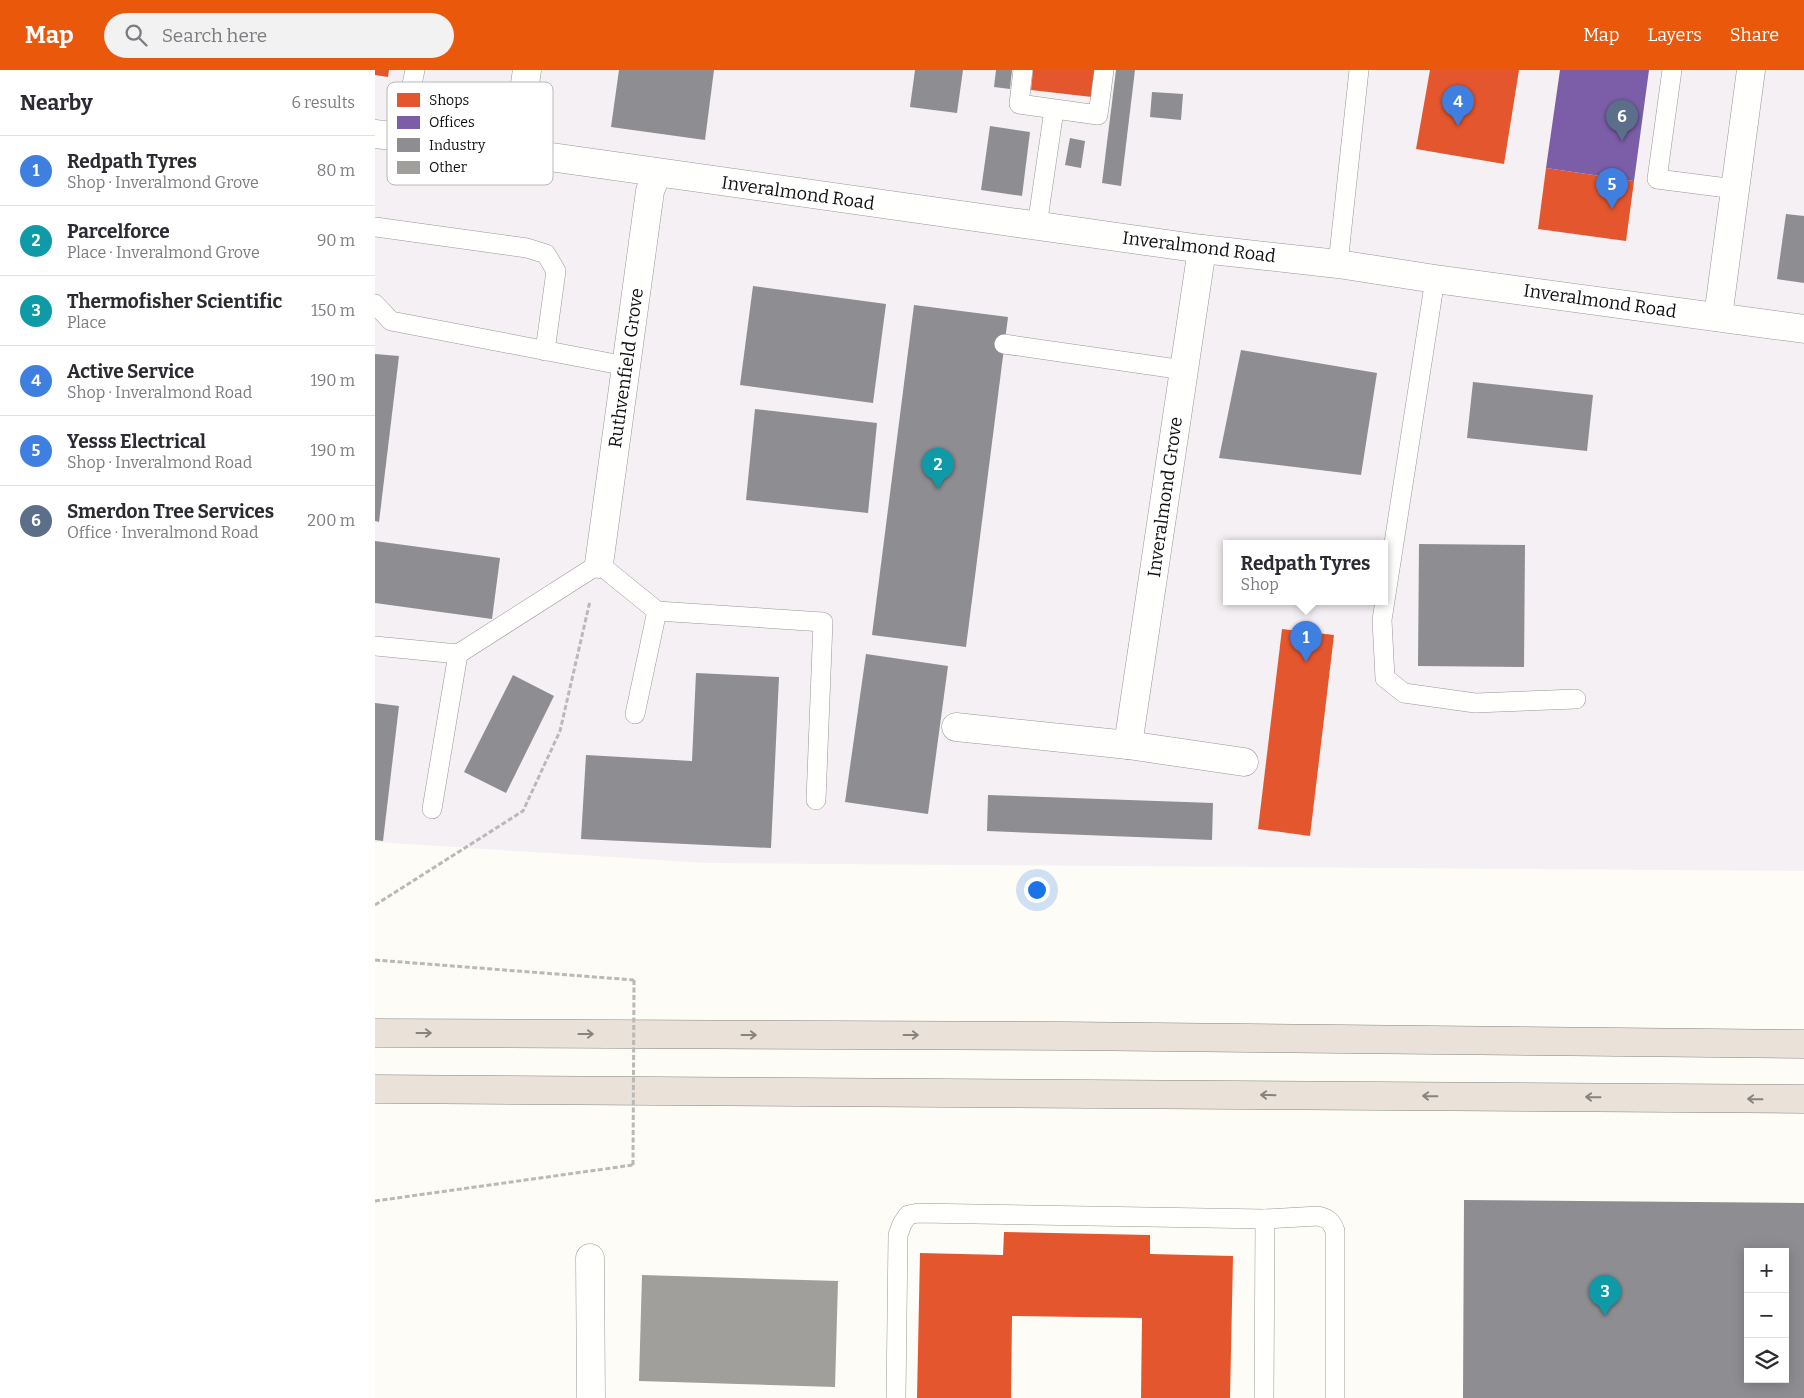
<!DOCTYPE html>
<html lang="en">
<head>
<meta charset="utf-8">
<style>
	body { margin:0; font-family:Bitter,serif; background:#f2f2f3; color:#2b2b33 }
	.controls { position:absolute; right:15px; bottom:15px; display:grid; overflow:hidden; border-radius:0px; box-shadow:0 2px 12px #0003 }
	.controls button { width:45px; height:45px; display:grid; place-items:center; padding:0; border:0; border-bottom:1px solid #e1e1e2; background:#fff; color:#2b2b33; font:25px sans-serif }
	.you { position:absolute; left:661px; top:819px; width:18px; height:18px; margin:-12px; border:4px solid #fff; border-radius:50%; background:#1a73e8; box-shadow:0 0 0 8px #1a73e833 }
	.badge { display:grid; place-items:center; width:32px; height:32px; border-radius:50%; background:#ea580c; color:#fff; font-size:16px; font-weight:700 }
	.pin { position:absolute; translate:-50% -41px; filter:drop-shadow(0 1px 2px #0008) }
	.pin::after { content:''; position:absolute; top:26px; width:18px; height:15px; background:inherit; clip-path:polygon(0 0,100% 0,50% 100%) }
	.popup { position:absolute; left:848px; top:470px; width:165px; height:65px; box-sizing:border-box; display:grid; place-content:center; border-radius:0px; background:#fff; filter:drop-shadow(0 1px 4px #0005); font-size:16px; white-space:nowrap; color:#7c7c81 }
	.popup b { font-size:19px; color:#2b2b33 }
	.popup::after { content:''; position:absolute; left:50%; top:100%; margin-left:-10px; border:10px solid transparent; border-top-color:#fff }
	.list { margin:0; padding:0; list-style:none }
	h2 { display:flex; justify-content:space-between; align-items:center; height:65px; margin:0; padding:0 20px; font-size:21px }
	h2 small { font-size:16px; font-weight:400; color:#7c7c81 }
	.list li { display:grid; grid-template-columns:32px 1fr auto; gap:15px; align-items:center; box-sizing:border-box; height:70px; padding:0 20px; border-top:1px solid #e1e1e2 }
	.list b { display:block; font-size:19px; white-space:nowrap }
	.list p { margin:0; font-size:16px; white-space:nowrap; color:#7c7c81 }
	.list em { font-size:16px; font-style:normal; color:#7c7c81 }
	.icon { flex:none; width:28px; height:28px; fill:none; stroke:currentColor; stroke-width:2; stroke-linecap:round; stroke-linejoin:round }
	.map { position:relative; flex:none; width:1429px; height:1328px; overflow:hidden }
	header { display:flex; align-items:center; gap:30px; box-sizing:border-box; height:70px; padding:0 25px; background:#ea580c; color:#fff }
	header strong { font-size:24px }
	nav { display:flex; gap:28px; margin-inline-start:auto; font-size:18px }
	.search { width:350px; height:45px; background:#f2f2f3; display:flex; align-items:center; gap:12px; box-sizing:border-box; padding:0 18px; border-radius:28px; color:#7c7c81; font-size:19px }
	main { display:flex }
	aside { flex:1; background:#fff }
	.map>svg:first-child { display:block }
	.industrial { fill:#f5f0f3; fill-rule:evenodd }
	.shops { fill:#e4572e }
	.offices { fill:#7b5ea7 }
	.industry { fill:#8d8d92; fill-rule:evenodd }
	.building { fill:#a19f9c }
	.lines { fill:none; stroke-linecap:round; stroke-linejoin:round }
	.lane-casing { stroke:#979795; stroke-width:20 }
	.street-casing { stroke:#979795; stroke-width:29 }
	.highway-casing { stroke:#858482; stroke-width:29 }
	.path { stroke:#b9b9b8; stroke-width:3; stroke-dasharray:5 2.5; stroke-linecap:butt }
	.lane { stroke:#fffffe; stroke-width:19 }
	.street { stroke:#fffffe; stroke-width:28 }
	.highway { stroke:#eae1d8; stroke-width:28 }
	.path-bridge { stroke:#b9b9b8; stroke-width:3; stroke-dasharray:5 2.5; stroke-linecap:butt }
	.oneway { stroke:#88837e }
	.labels { text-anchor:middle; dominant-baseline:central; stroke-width:5; stroke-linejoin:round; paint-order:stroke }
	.street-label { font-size:18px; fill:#111; stroke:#fff }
	.key { fill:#fff; stroke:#b8b8b8; stroke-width:1 }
	.key-label { font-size:14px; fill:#111 }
</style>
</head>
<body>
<header>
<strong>Map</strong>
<div class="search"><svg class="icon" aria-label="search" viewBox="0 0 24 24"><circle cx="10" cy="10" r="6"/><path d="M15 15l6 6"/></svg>Search here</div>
<nav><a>Map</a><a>Layers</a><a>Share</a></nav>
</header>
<main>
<aside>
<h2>Nearby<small>6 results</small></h2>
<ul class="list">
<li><span class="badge" style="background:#3f7fe0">1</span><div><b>Redpath Tyres</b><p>Shop · Inveralmond Grove</p></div><em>80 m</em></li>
<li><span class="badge" style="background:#0f9aa8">2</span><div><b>Parcelforce</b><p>Place · Inveralmond Grove</p></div><em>90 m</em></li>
<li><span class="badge" style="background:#0f9aa8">3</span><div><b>Thermofisher Scientific</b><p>Place</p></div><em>150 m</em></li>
<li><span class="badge" style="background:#3f7fe0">4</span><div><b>Active Service</b><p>Shop · Inveralmond Road</p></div><em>190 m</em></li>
<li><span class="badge" style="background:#3f7fe0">5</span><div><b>Yesss Electrical</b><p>Shop · Inveralmond Road</p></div><em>190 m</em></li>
<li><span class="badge" style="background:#5c6f8a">6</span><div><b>Smerdon Tree Services</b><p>Office · Inveralmond Road</p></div><em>200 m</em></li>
</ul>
</aside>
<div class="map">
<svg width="1429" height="1328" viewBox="0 0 1429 1328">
	<rect width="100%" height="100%" fill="#fdfcf7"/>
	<path class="industrial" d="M0,0H1429V801L331,793L0,772ZM852,473H1010V531H852Z"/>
	<g class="shops">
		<path d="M0,0H14L13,7L0,5Z"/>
		<path d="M658,0H720L717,27L656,20Z"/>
		<path d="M1055,0H1144L1129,94L1041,79Z"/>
		<path d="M1171,98L1259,111L1251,171L1163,159Z"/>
		<path d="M907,559L959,565L935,766L883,759Z"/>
		<path d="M629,1162L775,1165V1184L858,1186L855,1328H766L767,1248L637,1246L636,1328H542L545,1183L628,1185Z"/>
	</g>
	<path class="offices" d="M1185,0H1274L1259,111L1171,98Z"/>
	<g class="industry">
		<path d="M244,0H339L330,70L236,57Z"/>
		<path d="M540,0H588L582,43L535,37Z"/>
		<path d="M621,0H637L635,19L619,17Z"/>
		<path d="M741,0H760L746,116L727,113Z"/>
		<path d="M777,22L808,24L806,50L775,47Z"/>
		<path d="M615,56L655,62L647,126L606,120Z"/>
		<path d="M695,68L710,71L706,98L690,95Z"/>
		<path d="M1411,144L1429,146V213L1402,209Z"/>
		<path d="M378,216L511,234L498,333L365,315Z"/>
		<path d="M539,235L633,247L591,577L497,565Z"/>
		<path d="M866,280L1002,303L986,405L844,388Z"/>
		<path d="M0,284L24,286L4,452L0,451Z"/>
		<path d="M1098,312L1218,325L1212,381L1092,368Z"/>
		<path d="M380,339L502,353L493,443L371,430Z"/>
		<path d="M0,471L125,488L117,549L0,533Z"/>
		<path d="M1044,474L1150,475L1149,597L1043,596Z"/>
		<path d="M491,584L573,596L553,744L470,732Z"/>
		<path d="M321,603L404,607L396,778L206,769L211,685L317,691Z"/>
		<path d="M138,605L179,626L131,723L89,702Z"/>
		<path d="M0,633L24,636L8,771L0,770Z"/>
		<path d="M613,725L838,733L837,770L612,761Z"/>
		<path d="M1089,1130L1429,1133V1328H1088ZM1373,1182H1410V1309H1373Z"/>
	</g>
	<path class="building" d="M267,1205L463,1211L460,1317L264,1311Z"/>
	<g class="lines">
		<defs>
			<g id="lane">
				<path d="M648,0L644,34L723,45L729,0"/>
				<path d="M1297,0L1282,109L1360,119"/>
				<path d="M26,67L40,0"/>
				<path d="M662,156L679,40"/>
				<path d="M0,157L152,178L171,184L181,201L170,281"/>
				<path d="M963,194L984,0"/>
				<path d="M1060,209L1007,550L1010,608L1029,623L1100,633L1201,629"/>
				<path d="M0,234L16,251L251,296"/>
				<path d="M629,274L809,300"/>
				<path d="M0,576L83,584L224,494L282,541L448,552L441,730"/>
				<path d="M260,644L282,541"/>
				<path d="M57,739L83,584"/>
				<path d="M521,1328L523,1165L527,1154L533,1145L543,1143L890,1149"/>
				<path d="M889,1328L890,1149L943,1146C953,1148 957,1152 960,1161V1328"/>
			</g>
			<g id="street">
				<path d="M0,64L140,82L827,179L963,194L1060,209L1429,259"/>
				<path d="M140,82L152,0"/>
				<path d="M1343,247L1376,0"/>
				<path d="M224,494L275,121L282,103"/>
				<path d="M581,657L753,675L869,692"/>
				<path d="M753,675L827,179"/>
				<path d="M215,1188L216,1328"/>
			</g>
			<g id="highway">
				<path d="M0,963L690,966L1429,974"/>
				<path d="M0,1019L1429,1029"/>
			</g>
		</defs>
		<use href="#lane" class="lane-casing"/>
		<use href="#street" class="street-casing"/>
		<use href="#highway" class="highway-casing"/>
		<g class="path">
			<path d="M0,835L148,741L185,661L215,531"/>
			<path d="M0,890L259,910"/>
			<path d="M0,1131L258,1095"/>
		</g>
		<use href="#lane" class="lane"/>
		<use href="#street" class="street"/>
		<use href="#highway" class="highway"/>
		<path class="path-bridge" d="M258,1095L259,910"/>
	</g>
	<defs><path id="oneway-shaft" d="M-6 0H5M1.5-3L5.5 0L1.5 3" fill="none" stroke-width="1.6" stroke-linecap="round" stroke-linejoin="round" transform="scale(1.25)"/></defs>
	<g class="oneway">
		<use href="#oneway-shaft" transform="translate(49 963)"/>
		<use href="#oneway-shaft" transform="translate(211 964)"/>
		<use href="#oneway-shaft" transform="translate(374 965)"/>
		<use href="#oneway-shaft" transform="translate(536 965)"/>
		<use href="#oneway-shaft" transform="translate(893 1025) rotate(-179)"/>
		<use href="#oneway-shaft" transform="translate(1055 1026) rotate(-179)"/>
		<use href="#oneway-shaft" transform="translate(1218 1027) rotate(-179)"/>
		<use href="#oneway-shaft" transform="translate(1380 1029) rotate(-179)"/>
	</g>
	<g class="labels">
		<g class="street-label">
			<text transform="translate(423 123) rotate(8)">Inveralmond Road</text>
			<text transform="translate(824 177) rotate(7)">Inveralmond Road</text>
			<text transform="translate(1225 231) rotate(8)">Inveralmond Road</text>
			<text transform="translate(251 298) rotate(-82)">Ruthvenfield Grove</text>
			<text transform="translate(790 427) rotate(-82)">Inveralmond Grove</text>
		</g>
	</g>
	<rect x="12" y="12" width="166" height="103" rx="8" class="key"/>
	<rect x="22" y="23" width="23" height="14" fill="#e4572e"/>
	<rect x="22" y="46" width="23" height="13" fill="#7b5ea7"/>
	<rect x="22" y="68" width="23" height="14" fill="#8d8d92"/>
	<rect x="22" y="91" width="23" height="13" fill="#a19f9c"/>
	<g class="key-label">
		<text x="54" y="35">Shops</text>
		<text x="54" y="57">Offices</text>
		<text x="54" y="80">Industry</text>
		<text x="54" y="102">Other</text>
	</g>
</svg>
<div class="controls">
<button>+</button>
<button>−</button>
<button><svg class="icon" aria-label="layers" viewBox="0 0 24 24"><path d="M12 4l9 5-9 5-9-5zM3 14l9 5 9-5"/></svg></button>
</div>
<div class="you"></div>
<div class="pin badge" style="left:931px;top:592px;background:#3f7fe0">1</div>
<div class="popup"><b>Redpath Tyres</b>Shop</div>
<div class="pin badge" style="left:563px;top:419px;background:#0f9aa8">2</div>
<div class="pin badge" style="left:1230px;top:1246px;background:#0f9aa8">3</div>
<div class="pin badge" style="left:1083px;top:56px;background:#3f7fe0">4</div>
<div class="pin badge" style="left:1237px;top:139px;background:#3f7fe0">5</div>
<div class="pin badge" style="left:1247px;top:71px;background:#5c6f8a">6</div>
</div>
</main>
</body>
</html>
